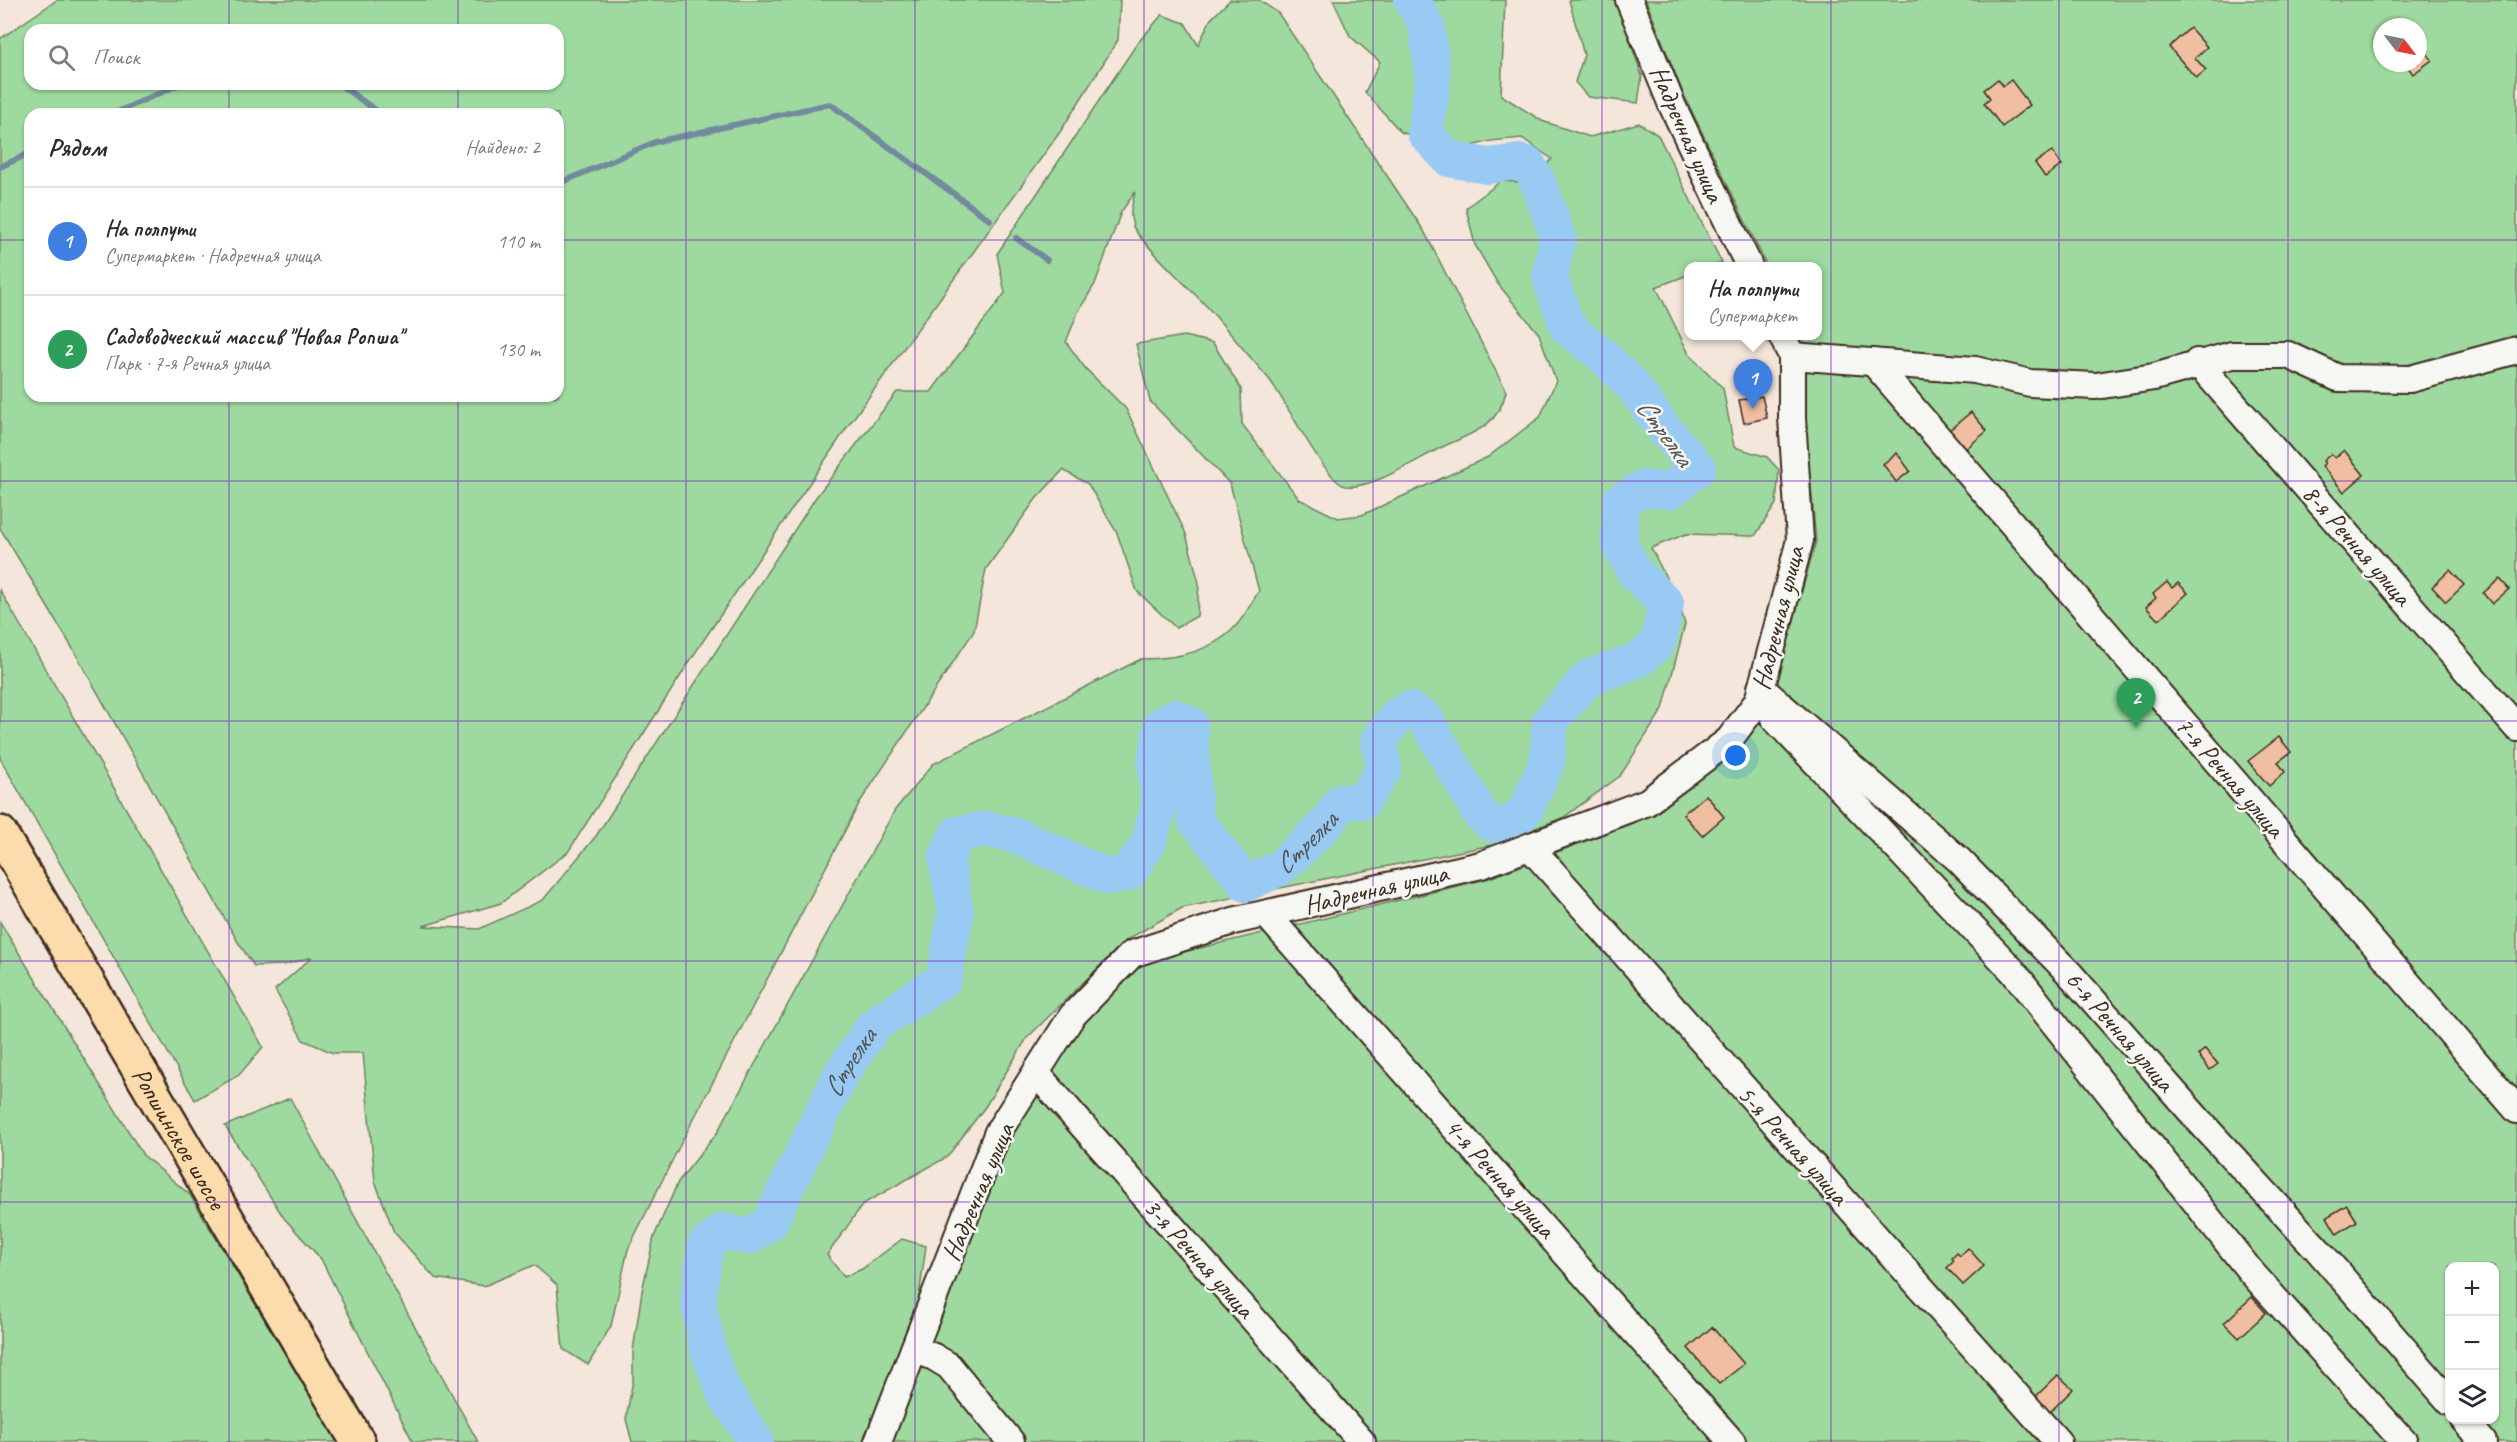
<!DOCTYPE html>
<html lang="ru">
<head>
<meta charset="utf-8">
<style>
	body { margin:0; font-family:Caveat,sans-serif; background:#f7f7f7; color:#2b2b33 }
	.controls { position:absolute; right:18px; bottom:18px; display:grid; overflow:hidden; border-radius:12px; box-shadow:0 2px 4px #0004 }
	.controls button { width:54px; height:54px; display:grid; place-items:center; padding:0; border:0; border-bottom:2px solid #e1e1e2; background:#fff; color:#2b2b33; font:30px sans-serif }
	.compass { position:absolute; left:2373px; top:18px; width:54px; height:54px; border-radius:50%; background:#fff; box-shadow:0 2px 4px #0004; rotate:122deg }
	.you { position:absolute; left:1736px; top:756px; width:21px; height:21px; margin:-15px; border:4px solid #fff; border-radius:50%; background:#1a73e8; box-shadow:0 0 0 9px #1a73e833 }
	.badge { display:grid; place-items:center; width:39px; height:39px; border-radius:50%; background:#0b8043; color:#fff; font-size:20px; font-weight:700 }
	.pin { position:absolute; translate:-50% -50px; filter:drop-shadow(0 2px 3px #0008) }
	.pin::after { content:''; position:absolute; top:32px; width:21px; height:18px; background:inherit; clip-path:polygon(0 0,100% 0,50% 100%) }
	.popup { position:absolute; left:1684px; top:262px; width:138px; height:78px; box-sizing:border-box; display:grid; place-content:center; border-radius:12px; background:#fff; filter:drop-shadow(0 2px 4px #0005); font-size:20px; white-space:nowrap; color:#7c7c81 }
	.popup b { font-size:22px; color:#2b2b33 }
	.popup::after { content:''; position:absolute; left:50%; top:100%; margin-left:-12px; border:12px solid transparent; border-top-color:#fff }
	.list { margin:0; padding:0; list-style:none }
	h2 { display:flex; justify-content:space-between; align-items:center; height:78px; margin:0; padding:0 24px; font-size:26px }
	h2 small { font-size:20px; font-weight:400; color:#7c7c81 }
	.list li { display:grid; grid-template-columns:39px 1fr auto; gap:18px; align-items:center; box-sizing:border-box; height:108px; padding:0 24px; border-top:2px solid #e1e1e2 }
	.list b { display:block; font-size:22px; white-space:nowrap }
	.list p { margin:0; font-size:20px; white-space:nowrap; color:#7c7c81 }
	.list em { font-size:20px; font-style:normal; color:#7c7c81 }
	.icon { flex:none; width:33px; height:33px; fill:none; stroke:currentColor; stroke-width:2; stroke-linecap:round; stroke-linejoin:round }
	.map { position:relative; flex:none; width:2517px; height:1442px; overflow:hidden }
	.search { position:absolute; background:#fff; box-shadow:0 2px 4px #0004; left:24px; top:24px; width:540px; height:66px; display:flex; align-items:center; gap:15px; box-sizing:border-box; padding:0 21px; border-radius:18px; color:#7c7c81; font-size:22px }
	.panel { position:absolute; background:#fff; box-shadow:0 2px 4px #0004; left:24px; top:108px; width:540px; height:294px; border-radius:18px }
	.map>svg:first-child { display:block }
	.green { fill:#9edaa0; stroke:#6c825f; stroke-width:1.5; fill-rule:evenodd }
	.lines { fill:none; stroke-linecap:round; stroke-linejoin:round }
	.stream { stroke:#738a9e; stroke-width:6 }
	.river { stroke:#98caf4; stroke-width:36 }
	.building { fill:#f0bfa1; stroke:#3b2a1e; stroke-width:1.5 }
	.minor-casing { stroke:#3b2a1e; stroke-width:30 }
	.major-casing { stroke:#3b2a1e; stroke-width:38 }
	.minor { stroke:#f6f6f2; stroke-width:26 }
	.major { stroke:#fcdcac; stroke-width:33 }
	.grid { fill:none; stroke:#7b2cbf; stroke-width:1.5; stroke-opacity:0.55 }
	.labels { text-anchor:middle; dominant-baseline:central; stroke-width:5; stroke-linejoin:round; paint-order:stroke }
	.street-label { font-size:26px; fill:#3b2a1e; stroke:#f6f6f2 }
	.water-label { font-size:27px; font-style:italic; fill:#525254; stroke:#f6f6f2 }
</style>
</head>
<body>
<div class="map">
<svg width="2517" height="1442" viewBox="0 0 2517 1442">
	<rect width="100%" height="100%" fill="#f4e6da"/>
	<filter id="ink" filterUnits="userSpaceOnUse"><feTurbulence type="fractalNoise" baseFrequency=".0167" numOctaves="2"/><feDisplacementMap in="SourceGraphic" scale="12" xChannelSelector="R" yChannelSelector="G"/><feConvolveMatrix kernelMatrix="1 2 1 2 8 2 1 2 1" color-interpolation-filters="sRGB"/></filter>
	<g filter="url(#ink)">
		<g class="green">
			<path d="M57,0H1120L1118,40L1060,132L850,423L697,650L568,852L501,903L423,926L479,929L543,900L596,836L816,497L897,392H931L1005,293L997,254L1136,45L1162,15L1185,23L1198,45L1211,19L1230,0H1259L1278,13L1424,231L1506,391C1499,427 1472,433 1442,447C1418,459 1371,490 1345,486C1326,482 1284,398 1269,379C1249,356 1230,333 1210,310C1197,295 1137,239 1133,226C1128,212 1133,204 1135,192L1121,212L1095,284L1078,312L1066,342L1085,368L1126,409L1186,534L1199,583L1197,616L1176,628L1137,591L1117,533L1088,484L1063,470L1036,499L986,569L974,631L860,802L680,1145L628,1249L611,1326L588,1365L563,1349L557,1285L534,1265L484,1286L435,1278L394,1232L375,1181L363,1053H333L303,1040L275,990L312,957L284,965L254,966L238,942L73,649L0,528V39ZM30,30H558V84H30ZM30,114H558V396H30Z"/>
			<path d="M1333,0H1505L1501,95L1542,121L1590,137L1639,123L1658,135L1722,263L1712,266H1688V275L1656,287L1689,354L1723,388L1734,447L1767,457L1779,470L1776,504L1755,536L1686,534L1651,548L1679,603L1685,624L1663,709L1620,776L1564,817L1492,845L1182,908L1126,940L1027,1038L985,1107L947,1157L863,1204L827,1255L844,1277L862,1269L902,1239L926,1246L917,1311L862,1442H632L626,1419L633,1380V1351L642,1291L654,1237L678,1182L717,1133L895,810L933,764L1141,659C1172,659 1208,653 1232,630C1243,620 1251,603 1259,591L1230,484L1150,401L1136,344L1184,336L1213,343L1241,389L1242,424L1299,499L1338,518L1362,515L1488,457L1540,417L1556,381L1539,334L1498,284L1475,245L1466,208L1501,181L1528,183L1552,159L1522,138L1491,141L1456,150L1401,132L1365,92L1380,62L1350,36Z"/>
			<path d="M1569,0H1616L1642,76L1638,103L1588,97L1575,82L1584,55Z"/>
			<path d="M1646,0H2517V1442H890L1006,1137L1082,1024L1138,963L1487,879L1654,815L1739,749L1770,706L1816,541L1805,420L1804,343L1800,336H1818V266H1767L1683,93ZM2382,27H2418V63H2382ZM2450,1266H2494V1420H2450Z"/>
			<path d="M0,590L263,1047L239,1075L195,1100L0,758Z"/>
			<path d="M0,922L143,1155L190,1195L338,1442H0Z"/>
			<path d="M290,1098L478,1442H413L321,1259L284,1218L225,1126Z"/>
		</g>
		<g class="lines">
			<g class="stream">
				<path d="M339,84L381,114"/>
				<path d="M113,114L180,84"/>
				<path d="M0,167L30,153"/>
				<path d="M558,184L655,142L830,104L990,220"/>
				<path d="M1016,238L1047,260"/>
			</g>
			<path class="river" id="s1" d="M756,1442L724,1392L709,1353L698,1301L706,1244L723,1231L748,1237L769,1224L840,1076L874,1025L944,979L956,912L946,858L957,834L987,829L1020,837L1108,877L1128,873L1148,844L1159,805L1155,763L1162,724L1175,717L1190,724L1195,819L1246,884L1280,868L1328,822L1341,802L1363,801L1384,769L1378,741L1397,716L1409,709L1425,718L1481,815L1494,825L1511,826L1526,809L1547,762L1550,721L1588,678L1638,660L1658,643L1666,603L1636,574L1619,543L1621,501L1643,488L1670,491L1698,468L1661,425L1632,385L1602,355L1568,328L1550,277L1558,238L1540,187L1528,164L1519,162L1487,166L1449,159L1425,133L1433,79L1427,27L1412,0"/>
		</g>
		<g class="building">
			<path d="M2190,28L2207,47L2195,58L2206,70L2196,78L2169,47Z"/>
			<path d="M2418,41L2432,60L2413,74L2405,63H2418Z"/>
			<path d="M1998,79L2003,86L2011,80L2030,105L2002,127L1984,103L1990,98L1984,90Z"/>
			<path d="M2052,151L2062,165L2045,177L2035,163Z"/>
			<path d="M1762,396L1767,418L1744,423L1739,400Z"/>
			<path d="M1971,412L1987,431L1963,451L1947,432Z"/>
			<path d="M2344,450L2364,475L2344,492L2322,466L2325,463L2323,461L2331,454L2335,458Z"/>
			<path d="M1897,453L1910,471L1896,482L1883,464Z"/>
			<path d="M2450,570L2464,585L2446,602L2432,587Z"/>
			<path d="M2500,579L2509,589L2492,604L2483,593Z"/>
			<path d="M2167,582L2172,588L2178,583L2188,593L2158,620L2146,607L2156,598L2153,594Z"/>
			<path d="M2279,737L2291,752L2278,762L2285,772L2269,786L2248,761Z"/>
			<path d="M1706,795L1724,817L1702,836L1683,814Z"/>
			<path d="M2205,1049L2218,1064L2210,1070L2198,1055Z"/>
			<path d="M2347,1205L2357,1221L2337,1234L2327,1217Z"/>
			<path d="M1968,1248L1984,1266L1963,1285L1947,1268L1954,1261L1952,1258L1957,1253L1960,1256Z"/>
			<path d="M2252,1297L2266,1313L2239,1338L2224,1323Z"/>
			<path d="M1712,1327L1744,1364L1719,1384L1688,1348Z"/>
			<path d="M2058,1375L2073,1389L2046,1416L2031,1401Z"/>
		</g>
		<g class="lines">
			<defs>
				<g id="minor">
					<path d="M1629,0L1672,105L1749,266"/>
					<path d="M1792,356L1975,370L2030,383L2096,386L2154,377L2232,355H2288L2338,378L2410,379L2517,350"/>
					<path d="M1873,362L2517,1110"/>
					<path d="M2197,362L2517,728"/>
					<path d="M1761,688L1959,860L2070,974L2202,1124L2317,1249L2450,1402"/>
					<path d="M1774,718L2012,970L2251,1272L2404,1442"/>
					<path d="M1530,847L2058,1442"/>
					<path d="M1266,914L1732,1442"/>
					<path d="M1036,1073L1362,1442"/>
					<path d="M914,1349L934,1357L949,1366L1011,1442"/>
					<path d="M2464,1420L2483,1442"/>
					<path d="M878,1442L998,1132L1072,1016L1132,954L1233,921L1481,865L1647,802L1729,740L1758,701L1800,540L1792,418V356L1782,336"/>
				</g>
				<g id="major">
					<path id="s2" d="M0,833L358,1442"/>
				</g>
			</defs>
			<use href="#minor" class="minor-casing"/>
			<use href="#major" class="major-casing"/>
			<use href="#minor" class="minor"/>
			<use href="#major" class="major"/>
		</g>
	</g>
	<path class="grid" d="M229,0V30M458,0V30M686,0V1442M915,0V1442M1144,0V1442M1373,0V1442M1602,0V1442M1831,0V1442M2059,0V1442M2288,0V1442M229,84V114M458,84V114M0,240H30M558,240H2517M229,396V1442M458,396V1442M0,481H2517M0,721H2517M0,961H2517M0,1202H2517"/>
	<g class="labels">
		<g class="street-label">
			<text transform="translate(1687 134) rotate(66)">Надречная улица</text>
			<text transform="translate(2357 545) rotate(49)">8-я Речная улица</text>
			<text transform="translate(1778 618) rotate(-76)">Надречная улица</text>
			<text transform="translate(2230 777) rotate(49)">7-я Речная улица</text>
			<text transform="translate(1376 889) rotate(-13)">Надречная улица</text>
			<text transform="translate(2120 1031) rotate(49)">6-я Речная улица</text>
			<text stroke="none"><textPath href="#s2" startOffset="354">Ропшинское шоссе</textPath></text>
			<text transform="translate(1793 1145) rotate(48)">5-я Речная улица</text>
			<text transform="translate(1500 1178) rotate(48)">4-я Речная улица</text>
			<text transform="translate(978 1192) rotate(-67)">Надречная улица</text>
			<text transform="translate(1199 1258) rotate(48)">3-я Речная улица</text>
		</g>
		<g class="water-label">
			<text transform="translate(1665 432) rotate(54)">Стрелка</text>
			<text stroke="none"><textPath href="#s1" startOffset="1364">Стрелка</textPath></text>
			<text stroke="none"><textPath href="#s1" startOffset="464">Стрелка</textPath></text>
		</g>
	</g>
</svg>
<div class="controls">
<button>+</button>
<button>−</button>
<button><svg class="icon" aria-label="layers" viewBox="0 0 24 24"><path d="M12 4l9 5-9 5-9-5zM3 14l9 5 9-5"/></svg></button>
</div>
<svg class="compass" viewBox="-18 -18 36 36"><path d="M0-13l5 13h-10z" fill="#e53935"/><path d="M0 13l5-13h-10z" fill="#7c7c81"/></svg>
<div class="you"></div>
<div class="pin badge" style="left:1753px;top:409px;background:#3f7fe0">1</div>
<div class="popup"><b>На полпути</b>Супермаркет</div>
<div class="pin badge" style="left:2136px;top:728px;background:#2e9e5b">2</div>
<div class="search"><svg class="icon" aria-label="search" viewBox="0 0 24 24"><circle cx="10" cy="10" r="6"/><path d="M15 15l6 6"/></svg>Поиск</div>
<section class="panel">
<h2>Рядом<small>Найдено: 2</small></h2>
<ul class="list">
<li><span class="badge" style="background:#3f7fe0">1</span><div><b>На полпути</b><p>Супермаркет · Надречная улица</p></div><em>110 m</em></li>
<li><span class="badge" style="background:#2e9e5b">2</span><div><b>Садоводческий массив &quot;Новая Ропша&quot;</b><p>Парк · 7-я Речная улица</p></div><em>130 m</em></li>
</ul>
</section>
</div>
</body>
</html>
